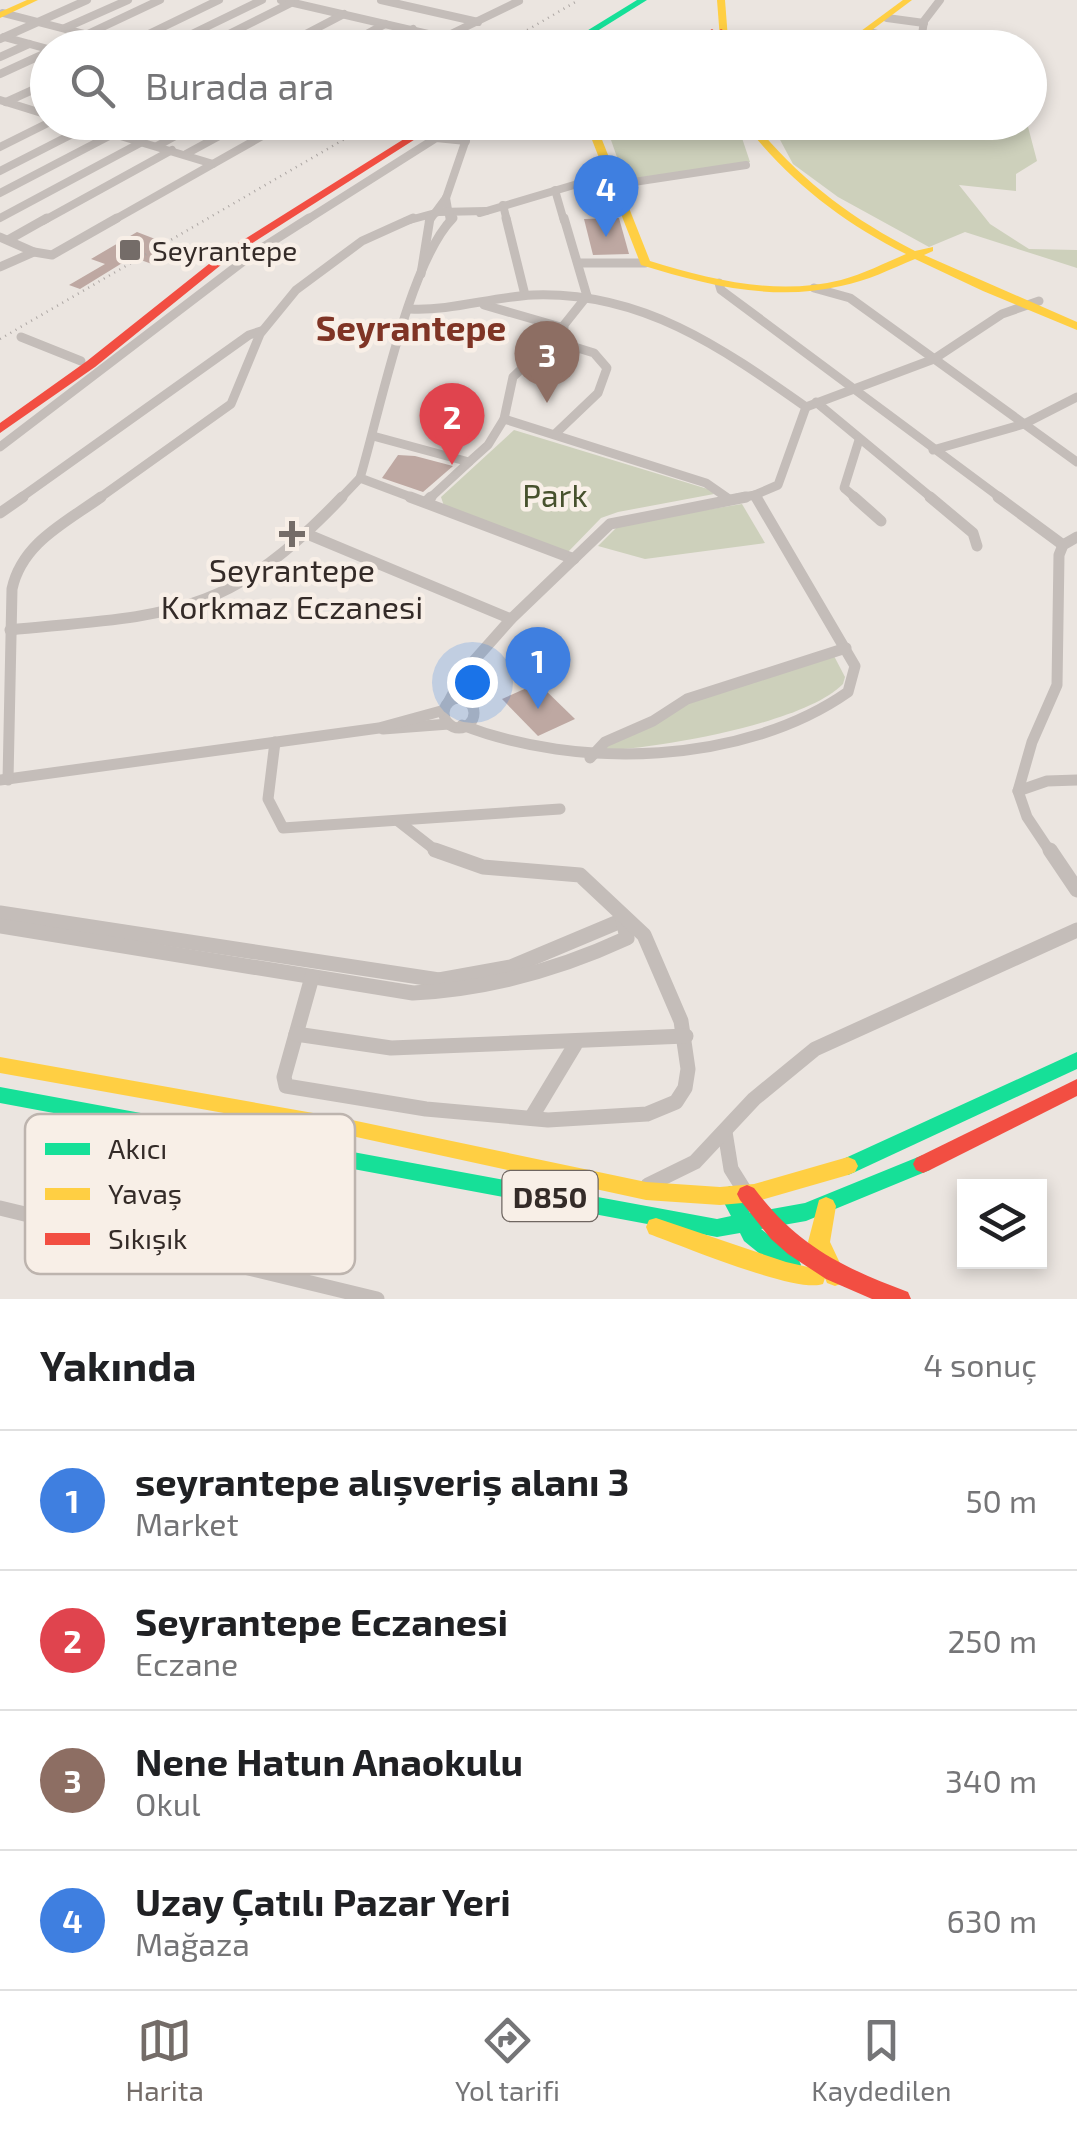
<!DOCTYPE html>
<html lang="tr">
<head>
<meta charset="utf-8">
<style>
	body { margin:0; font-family:"Exo 2",sans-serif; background:#f6f6f6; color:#202124 }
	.controls { position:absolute; right:30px; bottom:30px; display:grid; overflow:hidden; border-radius:0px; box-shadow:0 5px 15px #0003 }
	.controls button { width:90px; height:90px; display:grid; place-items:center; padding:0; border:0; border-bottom:2px solid #e0e0e0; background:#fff; color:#202124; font:50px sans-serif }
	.you { position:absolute; left:472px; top:682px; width:35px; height:35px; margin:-25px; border:8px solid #fff; border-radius:50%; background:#1a73e8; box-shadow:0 0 0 15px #1a73e833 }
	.badge { display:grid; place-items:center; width:65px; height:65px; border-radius:50%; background:#746c68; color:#fff; font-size:32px; font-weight:700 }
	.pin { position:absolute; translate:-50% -82px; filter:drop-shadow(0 2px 5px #0008) }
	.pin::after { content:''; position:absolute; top:52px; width:35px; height:30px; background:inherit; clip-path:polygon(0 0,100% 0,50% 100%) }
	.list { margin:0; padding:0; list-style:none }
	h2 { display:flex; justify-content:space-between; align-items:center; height:130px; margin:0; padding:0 40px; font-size:42px }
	h2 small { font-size:32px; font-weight:400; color:#757577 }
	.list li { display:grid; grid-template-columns:65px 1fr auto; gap:30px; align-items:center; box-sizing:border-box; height:140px; padding:0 40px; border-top:2px solid #e0e0e0 }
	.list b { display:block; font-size:38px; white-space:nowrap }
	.list p { margin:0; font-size:32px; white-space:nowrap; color:#757577 }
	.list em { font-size:32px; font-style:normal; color:#757577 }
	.icon { flex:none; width:55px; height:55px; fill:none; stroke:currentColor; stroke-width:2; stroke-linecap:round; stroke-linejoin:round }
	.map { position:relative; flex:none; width:1077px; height:1299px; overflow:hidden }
	.search { position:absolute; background:#fff; box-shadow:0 5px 15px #0003; left:30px; right:30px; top:30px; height:110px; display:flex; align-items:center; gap:25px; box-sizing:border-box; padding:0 35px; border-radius:55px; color:#757577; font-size:38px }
	.sheet { height:690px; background:#fff }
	nav { display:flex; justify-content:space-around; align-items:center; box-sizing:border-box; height:140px; border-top:2px solid #e0e0e0; background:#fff; font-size:28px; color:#757577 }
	nav a { display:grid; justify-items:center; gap:5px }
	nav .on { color:#746c68 }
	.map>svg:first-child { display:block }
	.green { fill:#cdd0bb }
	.building { fill:#bea8a2 }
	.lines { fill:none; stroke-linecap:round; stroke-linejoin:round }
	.street-far3 { stroke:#c4bdb9; stroke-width:8 }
	.street-far2 { stroke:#c4bdb9; stroke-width:9 }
	.street-far1 { stroke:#c4bdb9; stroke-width:11 }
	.street { stroke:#c4bdb9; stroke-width:15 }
	.fast { fill:#16e098; fill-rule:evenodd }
	.slow { fill:#ffcf43; fill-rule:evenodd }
	.jam { fill:#f24e42; fill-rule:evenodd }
	.rail { stroke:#aca6a3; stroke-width:2.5; stroke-dasharray:1 5; stroke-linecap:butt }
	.poi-dot { fill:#746c68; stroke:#f8efe7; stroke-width:4 }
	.labels { text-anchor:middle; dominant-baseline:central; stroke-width:9; stroke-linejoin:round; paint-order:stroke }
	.far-poi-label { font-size:28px; fill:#342b28; stroke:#f8efe7; text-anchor:start }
	.shield { fill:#f8efe7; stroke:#6f6661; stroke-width:2.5 }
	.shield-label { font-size:30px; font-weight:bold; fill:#342b28 }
	.park-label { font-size:32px; fill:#47512d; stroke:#f8efe7 }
	.poi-label { font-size:32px; fill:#342b28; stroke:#f8efe7 }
	.far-district-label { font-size:35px; font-weight:bold; fill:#7f3425; stroke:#f8efe7 }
	.key { fill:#f8efe7; stroke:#bdb4ae; stroke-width:2.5 }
	.key-label { font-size:28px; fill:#342b28 }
</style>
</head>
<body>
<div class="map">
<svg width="1077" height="1299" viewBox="0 0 1077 1299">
	<rect width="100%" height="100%" fill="#ebe5e0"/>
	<g class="green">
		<path d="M605,123H737L750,162L625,180Z"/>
		<path d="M771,123H1027L1037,161L1016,174V191L959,185L990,224L1029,249L1077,250V268L965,232L929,247L838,197L793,164Z"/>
		<path d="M514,430L711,490L714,494L618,512L601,518L568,552L444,506L441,497Z"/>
		<path d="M742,504L765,543L645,559L598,546L620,524Z"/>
		<path d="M833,654L845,677L843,684C804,724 655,749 598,751L685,699Z"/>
	</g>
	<g class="building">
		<path d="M619,218L629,254L593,255L584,219Z"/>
		<path d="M137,232L181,249L155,265L132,257L80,289L69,285L105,264L91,259Z"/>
		<path d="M398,455L415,456L453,466L423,492L382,478Z"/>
		<path d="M538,683L575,719L538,736L502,699Z"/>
	</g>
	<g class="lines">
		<g class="street-far3">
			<path d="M281,0L441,37"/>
			<path d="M381,0L478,22"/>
			<path d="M3,13L139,48"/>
			<path d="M887,18L924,23"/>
			<path d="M65,28L128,0"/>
			<path d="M869,32L921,45"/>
			<path d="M4,37L48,49"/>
			<path d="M0,39L87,0"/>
			<path d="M128,44L219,0"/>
			<path d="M58,48L160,0"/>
			<path d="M163,48L262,0"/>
			<path d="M201,48L291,3"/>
			<path d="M279,48L344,14"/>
			<path d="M341,48L385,24"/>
			<path d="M380,48L413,29"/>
			<path d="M422,48L519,1"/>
			<path d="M920,48L924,21L940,0"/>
			<path d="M0,57L29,44"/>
			<path d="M0,74L48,52"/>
			<path d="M0,100L48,115"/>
			<path d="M6,102L48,83"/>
			<path d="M74,122L213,164"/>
			<path d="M157,146L201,122"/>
			<path d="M0,147L50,122"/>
			<path d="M186,154L245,122"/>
			<path d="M0,171L90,125"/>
			<path d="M614,185L746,165"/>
			<path d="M555,190L564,221"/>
			<path d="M0,193L136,122"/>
			<path d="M446,198L450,221"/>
			<path d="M503,205L507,221"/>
			<path d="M480,213L611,174"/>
			<path d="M0,218L142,142"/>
			<path d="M43,221L172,150"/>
			<path d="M112,221L287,122"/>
			<path d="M305,221L436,138L466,141"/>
			<path d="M406,221L439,212L486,211"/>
			<path d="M429,221L446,198L472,122"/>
		</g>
		<g class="street-far2">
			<path d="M506,218L525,295"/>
			<path d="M564,218L587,296"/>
			<path d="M0,237L34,252L0,267"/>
			<path d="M8,240L47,218"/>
			<path d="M34,252L52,255L117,218"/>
			<path d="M578,263H645"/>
			<path d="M421,274L430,218"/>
			<path d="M719,283L721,290L1002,499"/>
			<path d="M814,288L850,298L1077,462"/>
			<path d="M484,305L564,328"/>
			<path d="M410,309C452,311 491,297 533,295C641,291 721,347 806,407L778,485L755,495"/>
			<path d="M21,337L81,361"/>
			<path d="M552,340L594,353L607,368L598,393L555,434"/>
			<path d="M816,402L933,499"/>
			<path d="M806,407L934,359L1002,314L1039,301"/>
			<path d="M504,419L706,483L729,499"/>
			<path d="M373,436L469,462L488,445L504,419L513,377L552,340L587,296"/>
			<path d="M0,447L254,253L309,218"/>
			<path d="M933,450L1024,424L1077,397"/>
			<path d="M19,499L249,335L261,331"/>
			<path d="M98,499L231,404L260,334L296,290L362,241L413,218"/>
			<path d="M340,499L360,478"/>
			<path d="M416,499L360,478C379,415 409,262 453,218"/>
			<path d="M429,499L469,462"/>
			<path d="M733,499L755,495L758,499"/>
			<path d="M857,499L844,488L859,440"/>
		</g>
		<g class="street-far1">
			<path d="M410,497L574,559"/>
			<path d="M854,497L881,521"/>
			<path d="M930,497L973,533L977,546"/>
			<path d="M998,497L1063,545"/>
			<path d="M426,502L431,497"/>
			<path d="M0,513L23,497"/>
			<path d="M307,534L511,619"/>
			<path d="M10,630C170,614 225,620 342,497"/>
			<circle cx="459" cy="713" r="15"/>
			<path d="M448,703L464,672L511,619L610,524L746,497"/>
			<path d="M470,703L472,666"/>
			<path d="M462,725C577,770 744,765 848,692L855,666L756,497"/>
			<path d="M383,729L449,724"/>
			<path d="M275,742L268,799L283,828L560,809"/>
			<path d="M590,758L605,742L653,721L687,699L846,648"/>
			<path d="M0,780L379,728L441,711"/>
			<path d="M8,780L12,589C22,543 65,523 101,497"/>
			<path d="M1018,791L1047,781L1077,780"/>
			<path d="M398,821L439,853"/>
			<path d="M1051,853L1027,817L1018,791L1032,742L1057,685L1059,555L1063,545L1077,537"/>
		</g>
		<g class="street">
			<path d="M1050,850L1077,890"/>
			<path d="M0,913L439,980L511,967L623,920"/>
			<path d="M0,926L413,993C489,989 558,970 627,938L623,920"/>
			<path d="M312,977L284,1077L286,1086L426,1109L548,1120L647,1114L676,1102L685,1088L688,1069L681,1021L644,935L580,875L483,867L435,850"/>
			<path d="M296,1034L391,1048L686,1036"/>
			<path d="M531,1118L575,1045"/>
			<path d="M725,1132L731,1169L746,1193"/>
			<path d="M648,1185L695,1162L754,1099L815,1049L1077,930"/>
			<path d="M0,1208L377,1299"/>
		</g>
		<g class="fast">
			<path d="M637,0H647L570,48H559Z"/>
			<path d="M850,41L853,42V46L791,48Z"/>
			<path d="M1077,1052V1069L855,1172L848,1175L841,1172L838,1166L841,1160Z"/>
			<path d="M0,1087L717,1219L731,1216L720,1195L723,1189L730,1186L737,1189L750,1213L805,1203L923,1155L930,1158L933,1164L930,1170L806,1221L761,1229L798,1258L801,1265L798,1272L790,1275L782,1272L744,1241L740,1233L717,1237L0,1103Z"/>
		</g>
		<g class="slow">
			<path d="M27,0H38L0,18V12Z"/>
			<path d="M717,0H725L728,39L724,42L720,39Z"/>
			<path d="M903,0H912L848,48H838Z"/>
			<path d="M585,122H595L650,261C711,280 777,296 841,280C863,274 885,263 906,254C841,222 787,179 743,122H753C799,179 850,218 915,251L933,247V251L924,255L1077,322V330L983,291L915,259C891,269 867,281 841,286C773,302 706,285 641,265Z"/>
			<path d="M0,1057L347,1119L646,1182L720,1187L754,1184L848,1157L855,1160L858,1166L855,1172L848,1175L754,1202L720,1205L646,1200L347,1135L0,1073Z"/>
			<path d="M826,1197L833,1200L836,1206L830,1242L846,1276L843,1283L835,1286L827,1283L825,1278L823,1284C797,1294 680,1245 649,1234L646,1227L649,1220L656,1218L786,1262L821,1270L808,1242L819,1200Z"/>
		</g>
		<g class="jam">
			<path d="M712,29L716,32L715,34L694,48H683Z"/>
			<path d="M721,29L742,40L772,48C751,48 737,44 718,34L717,32Z"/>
			<path d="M431,122H442L232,256L95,367L0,433V423L87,361L224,252Z"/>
			<path d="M1077,1079V1096L930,1170L923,1173L916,1170L913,1164L916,1158Z"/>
			<path d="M747,1185L754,1188C797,1246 842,1267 908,1292L911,1299H872L826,1279L788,1254L771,1239L740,1200L737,1194L740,1188Z"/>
		</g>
		<g class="rail">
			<path d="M496,48L579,0"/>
			<path d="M0,339L374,122"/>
		</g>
	</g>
	<g class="poi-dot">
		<rect x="118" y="238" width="24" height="24" rx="5"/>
		<path d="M287 519h10v10h10v10h-10v10h-10v-10h-10v-10h10z"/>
	</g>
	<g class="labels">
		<g class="far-poi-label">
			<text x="152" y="250">Seyrantepe</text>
		</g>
		<rect class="shield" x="502.5" y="1171" width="95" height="50" rx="8"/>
		<g class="shield-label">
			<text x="550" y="1196">D850</text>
		</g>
		<g class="park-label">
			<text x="555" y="494">Park</text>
		</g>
		<g class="poi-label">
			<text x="292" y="569">Seyrantepe<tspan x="292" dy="37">Korkmaz Eczanesi</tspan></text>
		</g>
		<g class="far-district-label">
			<text x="411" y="327">Seyrantepe</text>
		</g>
	</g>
	<rect x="25" y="1114" width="330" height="160" rx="15" class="key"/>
	<rect x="45" y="1143" width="45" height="12" fill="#16e098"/>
	<rect x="45" y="1188" width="45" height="12" fill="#ffcf43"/>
	<rect x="45" y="1233" width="45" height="12" fill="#f24e42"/>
	<g class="key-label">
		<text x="108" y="1159">Akıcı</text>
		<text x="108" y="1204">Yavaş</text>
		<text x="108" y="1249">Sıkışık</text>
	</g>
</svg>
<div class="controls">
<button><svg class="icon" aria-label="layers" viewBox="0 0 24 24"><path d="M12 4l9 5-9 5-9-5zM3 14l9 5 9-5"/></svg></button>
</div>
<div class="you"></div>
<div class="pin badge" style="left:538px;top:709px;background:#3f7fe0">1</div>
<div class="pin badge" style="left:452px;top:465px;background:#e0444e">2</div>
<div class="pin badge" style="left:547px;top:403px;background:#8d6e63">3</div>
<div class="pin badge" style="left:606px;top:237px;background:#3f7fe0">4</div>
<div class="search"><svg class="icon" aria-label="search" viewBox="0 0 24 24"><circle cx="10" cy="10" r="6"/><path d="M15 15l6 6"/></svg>Burada ara</div>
</div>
<section class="sheet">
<h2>Yakında<small>4 sonuç</small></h2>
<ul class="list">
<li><span class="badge" style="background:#3f7fe0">1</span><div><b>seyrantepe alışveriş alanı 3</b><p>Market</p></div><em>50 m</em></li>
<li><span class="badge" style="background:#e0444e">2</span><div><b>Seyrantepe Eczanesi</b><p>Eczane</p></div><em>250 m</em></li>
<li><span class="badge" style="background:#8d6e63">3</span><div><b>Nene Hatun Anaokulu</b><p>Okul</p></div><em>340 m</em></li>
<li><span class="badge" style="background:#3f7fe0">4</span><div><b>Uzay Çatılı Pazar Yeri</b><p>Mağaza</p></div><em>630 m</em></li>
</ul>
</section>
<nav>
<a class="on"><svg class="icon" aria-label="map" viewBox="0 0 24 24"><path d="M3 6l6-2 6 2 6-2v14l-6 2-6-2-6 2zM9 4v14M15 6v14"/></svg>Harita</a>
<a><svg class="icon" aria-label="directions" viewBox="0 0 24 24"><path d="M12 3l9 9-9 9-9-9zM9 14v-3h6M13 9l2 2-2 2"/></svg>Yol tarifi</a>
<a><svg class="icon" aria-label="saved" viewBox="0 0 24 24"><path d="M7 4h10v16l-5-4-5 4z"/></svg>Kaydedilen</a>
</nav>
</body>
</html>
